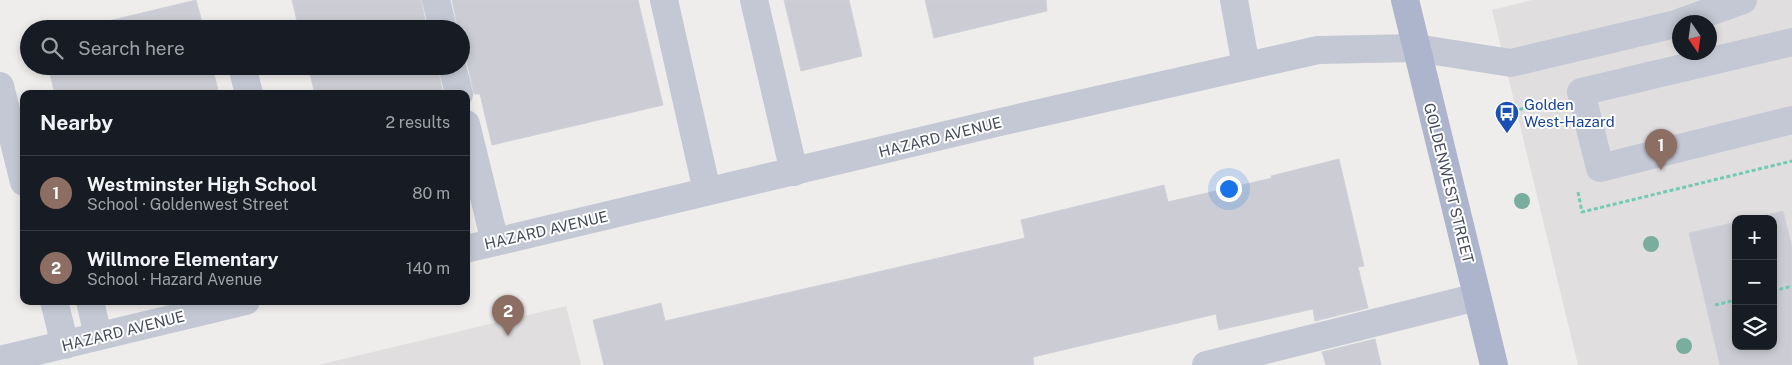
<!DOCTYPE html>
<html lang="en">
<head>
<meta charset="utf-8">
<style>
	body { margin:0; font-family:"Public Sans",sans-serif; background:#242831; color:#f1f3f6 }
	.controls { position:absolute; right:15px; bottom:15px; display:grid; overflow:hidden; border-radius:10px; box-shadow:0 2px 8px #0003 }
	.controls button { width:45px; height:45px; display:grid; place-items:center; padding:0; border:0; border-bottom:1px solid #363941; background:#171b24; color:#f1f3f6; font:25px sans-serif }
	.compass { position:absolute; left:1672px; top:15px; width:45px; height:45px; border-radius:50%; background:#171b24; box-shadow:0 2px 8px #0003; rotate:167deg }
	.you { position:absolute; left:1228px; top:188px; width:18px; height:18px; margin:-12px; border:4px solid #fff; border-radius:50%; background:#1a73e8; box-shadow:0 0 0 8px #1a73e833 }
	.badge { display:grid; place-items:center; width:32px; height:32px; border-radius:50%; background:#0b8043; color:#fff; font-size:16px; font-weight:700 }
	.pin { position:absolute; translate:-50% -41px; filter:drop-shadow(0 1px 2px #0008) }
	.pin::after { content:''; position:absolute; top:26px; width:18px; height:15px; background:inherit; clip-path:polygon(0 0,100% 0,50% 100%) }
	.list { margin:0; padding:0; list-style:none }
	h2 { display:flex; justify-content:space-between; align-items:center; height:65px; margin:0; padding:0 20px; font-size:21px }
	h2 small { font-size:16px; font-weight:400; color:#9ea1a6 }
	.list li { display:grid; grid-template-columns:32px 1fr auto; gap:15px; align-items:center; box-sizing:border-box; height:75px; padding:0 20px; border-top:1px solid #363941 }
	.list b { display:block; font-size:19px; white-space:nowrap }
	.list p { margin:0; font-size:16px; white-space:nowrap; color:#9ea1a6 }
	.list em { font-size:16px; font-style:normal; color:#9ea1a6 }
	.icon { flex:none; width:28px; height:28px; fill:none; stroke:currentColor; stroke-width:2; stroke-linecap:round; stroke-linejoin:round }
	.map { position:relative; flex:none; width:1792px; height:365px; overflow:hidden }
	.search { position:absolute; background:#171b24; box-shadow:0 2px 8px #0003; left:20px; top:20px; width:450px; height:55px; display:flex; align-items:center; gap:12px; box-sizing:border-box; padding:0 18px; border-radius:28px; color:#9ea1a6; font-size:19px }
	.panel { position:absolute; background:#171b24; box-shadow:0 2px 8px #0003; left:20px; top:90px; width:450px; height:215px; border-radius:10px }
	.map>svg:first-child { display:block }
	.education { fill:#e0dede; fill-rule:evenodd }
	.building { fill:#cccdd4; stroke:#d0d1d8 }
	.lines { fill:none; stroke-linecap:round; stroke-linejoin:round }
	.path { stroke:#73cab3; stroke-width:3; stroke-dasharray:4 2.5; stroke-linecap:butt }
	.minor { stroke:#c3c8d4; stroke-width:28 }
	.major { stroke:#acb5cc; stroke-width:28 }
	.tree { fill:#79ad9e }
	.labels { text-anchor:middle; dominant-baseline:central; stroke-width:4; stroke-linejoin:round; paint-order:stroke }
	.transit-label { font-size:15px; fill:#164399; stroke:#fff; text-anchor:start }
	.street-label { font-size:15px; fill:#454b59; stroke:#fff }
</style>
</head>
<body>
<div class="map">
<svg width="1792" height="365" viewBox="0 0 1792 365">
	<rect width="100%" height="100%" fill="#efedec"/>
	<g class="education">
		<path d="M1532,0H1792V365H1578L1492,10ZM1680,22H1710V52H1680ZM1736,219H1773V346H1736Z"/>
		<path d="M566,306L581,365H318Z"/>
	</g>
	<g class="building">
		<path d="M196,0L204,29H75Z"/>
		<path d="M292,0H421L427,29H299Z"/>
		<path d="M452,0H638L663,105L492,145L480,94H474L467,62L461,54V29H458Z"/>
		<path d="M784,0H849L862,56L801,71Z"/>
		<path d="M925,0H1046L1047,11L934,38Z"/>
		<path d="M48,66H212L219,94H55Z"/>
		<path d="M308,66H437L443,94H315Z"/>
		<path d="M1339,159L1364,266L1358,267L1368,308L1315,321L1313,309L1219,330L1216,314L1033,357L1034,365H604L593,320L661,303L665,321L1025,238L1021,220L1164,185L1168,202L1272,178L1271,176Z"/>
		<path d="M1783,211L1792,247V365H1720L1689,233L1736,222V346H1773V219H1750Z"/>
		<path d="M1375,339L1381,365H1326L1322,352Z"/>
	</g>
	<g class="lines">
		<g class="path">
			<path d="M1513,111L1551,102"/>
			<path d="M1578,192L1582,212L1792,161"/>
			<path d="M1773,291L1792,286"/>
			<path d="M1715,305L1736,300"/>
		</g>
		<g class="minor">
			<path d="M436,0L443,29"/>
			<path d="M664,0L707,191"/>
			<path d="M754,0L794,172"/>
			<path d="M1234,0L1246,66"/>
			<path d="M1681,22L1743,0"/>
			<path d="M1792,42L1581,92L1600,168L1792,120"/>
			<path d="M242,66L249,94"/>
			<path d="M452,66L459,94"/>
			<path d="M0,86L24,182"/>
			<path d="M466,124L495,242"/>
			<path d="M466,249L996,123L1318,50L1416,48L1511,63L1680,23"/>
			<path d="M54,301L65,345"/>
			<path d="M90,301L98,336"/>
			<path d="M0,360L246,301"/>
			<path d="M1206,365L1477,297"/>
		</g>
		<path class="major" d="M1405,0L1494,365"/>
	</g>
	<g class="tree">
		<circle cx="1522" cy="201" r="8"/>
		<circle cx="1651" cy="244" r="8"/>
		<circle cx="1684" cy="346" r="8"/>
	</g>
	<defs>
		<symbol id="bus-pin" viewBox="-11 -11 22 30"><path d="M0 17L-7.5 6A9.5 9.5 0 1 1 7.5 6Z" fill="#1a4fb4" stroke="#fff"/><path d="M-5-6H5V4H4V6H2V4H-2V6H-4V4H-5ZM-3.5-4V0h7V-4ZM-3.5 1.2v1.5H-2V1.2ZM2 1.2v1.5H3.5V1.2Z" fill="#fff"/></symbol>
	</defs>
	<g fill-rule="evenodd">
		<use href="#bus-pin" x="1493" y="99" width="28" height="38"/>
	</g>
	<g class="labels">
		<g class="transit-label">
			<text x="1524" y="104">Golden<tspan x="1524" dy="17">West-Hazard</tspan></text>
		</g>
		<g class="street-label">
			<text transform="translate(940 137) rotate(-14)">HAZARD AVENUE</text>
			<text transform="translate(1449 183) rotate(76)">GOLDENWEST STREET</text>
			<text transform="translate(546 230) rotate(-13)">HAZARD AVENUE</text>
			<text transform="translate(123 331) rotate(-14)">HAZARD AVENUE</text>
		</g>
	</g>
</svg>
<div class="controls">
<button>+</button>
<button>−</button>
<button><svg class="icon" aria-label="layers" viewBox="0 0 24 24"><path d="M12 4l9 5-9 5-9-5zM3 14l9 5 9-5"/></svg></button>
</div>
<svg class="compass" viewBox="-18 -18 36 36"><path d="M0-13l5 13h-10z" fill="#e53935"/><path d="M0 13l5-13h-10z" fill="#9ea1a6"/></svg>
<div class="you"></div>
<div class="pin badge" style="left:1661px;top:170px;background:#8d6e63">1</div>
<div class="pin badge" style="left:508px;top:336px;background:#8d6e63">2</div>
<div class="search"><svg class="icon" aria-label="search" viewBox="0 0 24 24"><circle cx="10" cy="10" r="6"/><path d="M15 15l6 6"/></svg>Search here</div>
<section class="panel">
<h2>Nearby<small>2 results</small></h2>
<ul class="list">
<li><span class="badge" style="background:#8d6e63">1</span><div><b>Westminster High School</b><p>School · Goldenwest Street</p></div><em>80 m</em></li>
<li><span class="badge" style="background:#8d6e63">2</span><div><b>Willmore Elementary</b><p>School · Hazard Avenue</p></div><em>140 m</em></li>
</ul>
</section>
</div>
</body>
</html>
